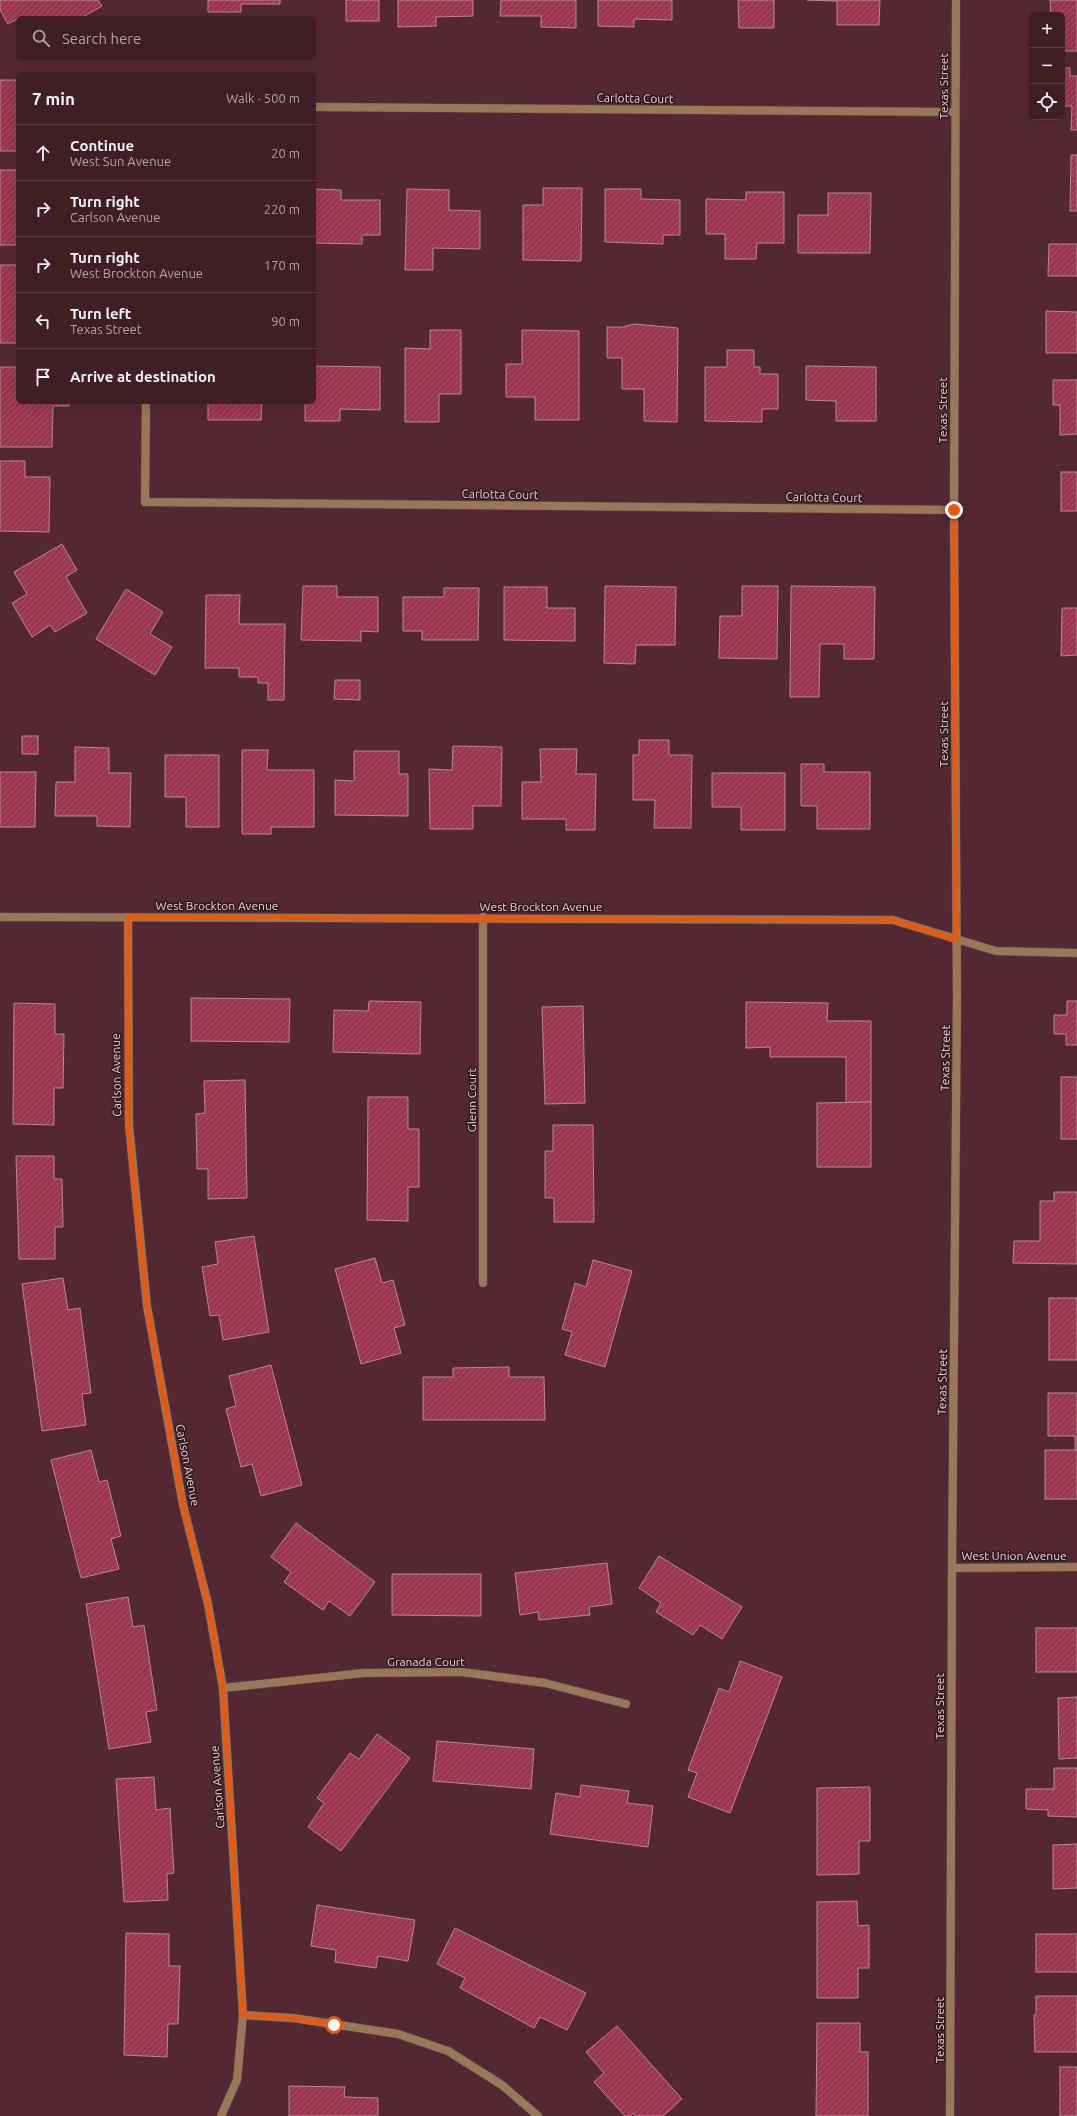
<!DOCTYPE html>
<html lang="en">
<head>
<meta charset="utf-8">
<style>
	body { margin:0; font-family:Ubuntu,sans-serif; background:#4a2b32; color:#f1f3f6 }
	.controls { position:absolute; right:12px; top:12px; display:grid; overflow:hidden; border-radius:6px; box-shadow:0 4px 16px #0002 }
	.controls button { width:36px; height:36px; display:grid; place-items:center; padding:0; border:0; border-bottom:1px solid #583c43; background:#3f1e26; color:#f1f3f6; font:20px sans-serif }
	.stop { position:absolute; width:12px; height:12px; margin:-9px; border:3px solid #ea580c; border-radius:50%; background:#fff }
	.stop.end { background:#ea580c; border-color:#fff; box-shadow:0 1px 4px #0008 }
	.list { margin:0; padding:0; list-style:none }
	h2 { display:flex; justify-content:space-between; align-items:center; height:52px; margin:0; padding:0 16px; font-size:17px }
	h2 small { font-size:13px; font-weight:400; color:#ada2a7 }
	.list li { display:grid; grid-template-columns:26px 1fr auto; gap:12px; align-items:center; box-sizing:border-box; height:56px; padding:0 16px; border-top:1px solid #583c43 }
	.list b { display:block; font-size:15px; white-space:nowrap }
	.list p { margin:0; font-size:13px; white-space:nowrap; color:#ada2a7 }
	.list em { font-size:13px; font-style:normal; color:#ada2a7 }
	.icon { flex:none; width:22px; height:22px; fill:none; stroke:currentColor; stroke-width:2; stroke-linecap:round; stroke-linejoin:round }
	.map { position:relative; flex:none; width:1077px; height:2116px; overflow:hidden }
	.search { position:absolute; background:#3f1e26; box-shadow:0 4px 16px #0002; left:16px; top:16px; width:300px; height:44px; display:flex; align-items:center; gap:10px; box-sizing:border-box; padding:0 14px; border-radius:6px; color:#ada2a7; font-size:15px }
	.panel { position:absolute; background:#3f1e26; box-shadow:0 4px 16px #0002; left:16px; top:72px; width:300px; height:332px; border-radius:6px }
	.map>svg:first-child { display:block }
	.building { fill:url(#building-hatch); stroke:#bb8790 }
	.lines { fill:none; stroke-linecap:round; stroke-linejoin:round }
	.service-casing { stroke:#6f464f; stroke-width:9 }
	.minor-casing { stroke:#6f464f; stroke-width:9 }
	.tertiary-casing { stroke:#6f464f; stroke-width:9 }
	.service { stroke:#977858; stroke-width:8 }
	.minor { stroke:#977858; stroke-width:8 }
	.tertiary { stroke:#977858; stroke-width:8 }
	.route { stroke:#ea580c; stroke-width:5 }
	.labels { text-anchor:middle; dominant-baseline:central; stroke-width:3; stroke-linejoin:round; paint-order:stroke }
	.street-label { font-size:12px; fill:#eccfd3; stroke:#2d191c }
</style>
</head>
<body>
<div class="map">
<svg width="1077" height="2116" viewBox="0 0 1077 2116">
	<defs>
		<pattern id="building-hatch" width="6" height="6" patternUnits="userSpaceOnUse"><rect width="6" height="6" fill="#993650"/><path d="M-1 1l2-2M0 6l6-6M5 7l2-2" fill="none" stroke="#a75268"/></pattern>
	</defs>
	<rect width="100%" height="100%" fill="#542832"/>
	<g class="building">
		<path d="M0,0H98L102,6L81,18L21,17L8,24L0,10Z"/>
		<path d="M208,0H280V4H241V12H208Z"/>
		<rect x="346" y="0" width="33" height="21"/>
		<path d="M398,0H473V16L436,17V26L398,27Z"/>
		<path d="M501,0H576V28L541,27V16H500Z"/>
		<path d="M598,0H672V20L634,19V27L598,26Z"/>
		<path d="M738,0H774V28H739Z"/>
		<path d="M807,0H880L879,25H837V1Z"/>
		<path d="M1050,0H1077V51H1062V15H1051Z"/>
		<path d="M1062,68H1070V76H1077V130H1071L1072,106H1062Z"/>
		<rect x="0" y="80" width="18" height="71"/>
		<path d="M1071,155H1077V211H1070Z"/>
		<rect x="0" y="170" width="18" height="75"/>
		<path d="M543,188H582L581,261L523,260V205H543Z"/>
		<path d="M314,189L341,190V200H380V235H362V244L314,243Z"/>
		<path d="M407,189L449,190V210L480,211V249L433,248V270H405Z"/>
		<path d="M605,189H641V199L680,200V235H663V244L605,242Z"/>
		<path d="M746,192H784V243H757L756,259H725V234H706V199L746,200Z"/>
		<path d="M828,193H871L870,253H798V215H828Z"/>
		<path d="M1049,244H1077V276H1048Z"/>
		<rect x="0" y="265" width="18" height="78"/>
		<path d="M1046,311L1077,312V353H1046Z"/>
		<path d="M634,324L678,328L677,422L644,421V389H622V358H607V327H623Z"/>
		<path d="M430,330H461V394H439V422H405V348L430,349Z"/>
		<path d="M522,330L579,331V420H535V397H506V364H522Z"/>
		<path d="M727,350H754V367H760V374H778V409H762V422L705,421V367H727Z"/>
		<path d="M314,366L380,367V410L340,409V421H305V402H314Z"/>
		<path d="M806,366L876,367V421H836V401L806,400Z"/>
		<path d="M0,367H18V402H69V406H53L52,447H0Z"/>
		<path d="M1053,380H1077V434L1060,435V405H1053Z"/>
		<path d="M208,402H262L261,420H208Z"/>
		<path d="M0,461H25V477H50L49,532L0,531Z"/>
		<rect x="1061" y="472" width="16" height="39"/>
		<path d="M62,544L77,570L66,577L87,613L55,632L50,625L32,637L12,603L27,594L14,572Z"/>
		<path d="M303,586H337V597H378V632L361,631V641L301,640Z"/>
		<path d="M605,586L676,587L675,645H636L635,664L604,663Z"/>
		<path d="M742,586H778L777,659L719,658L720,616H742Z"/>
		<path d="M791,586L875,587L874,659H844V644H820L819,697H790Z"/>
		<path d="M504,587H547V608H575V641L504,640Z"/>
		<path d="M444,588H479L478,640H422V631H403V597H444Z"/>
		<path d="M126,589L163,612L150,634L172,647L155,675L96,639Z"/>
		<path d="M206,595H240L239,624H285L284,700H268V683H258V677H239V668H205Z"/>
		<path d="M1062,608H1077V655L1061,656Z"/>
		<path d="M335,680H360V700L334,699Z"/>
		<rect x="22" y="736" width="16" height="18"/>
		<path d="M639,740H669V755H692L691,828H654L655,800H633V755H639Z"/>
		<path d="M453,746L502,747L501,806H473V829H430L429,769L452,770Z"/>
		<path d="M75,747L109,748V773H131L130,827L97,826V816H55L56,782H75Z"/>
		<path d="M540,749H577L576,774H596L595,830H566V819H522V782H541Z"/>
		<path d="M242,750H268L267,770H314V827H271V834H242Z"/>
		<path d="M354,751H399V774H408V816L335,815V780L354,781Z"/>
		<path d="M165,755H219V827H186V797H165Z"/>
		<path d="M801,764H824V772H870V829H817V806H801Z"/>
		<path d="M0,772H36L35,827H0Z"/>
		<path d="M712,773H785V830H741V807H712Z"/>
		<path d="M191,998L290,999L289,1042L191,1041Z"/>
		<path d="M369,1001L421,1002L420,1054L333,1052L334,1010L368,1011Z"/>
		<path d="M1067,1001H1077V1045H1066V1034H1054V1015H1067Z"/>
		<path d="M746,1002L828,1003L827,1021H871V1102L846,1103V1057H770V1047L746,1048Z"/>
		<path d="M14,1003L55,1004V1034H64L63,1088H54V1125L13,1124Z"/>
		<path d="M583,1006L585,1103L545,1104L542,1007Z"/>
		<rect x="1061" y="1077" width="16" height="62"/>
		<path d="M245,1080L247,1198L208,1199V1169H197L196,1114L205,1113L204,1081Z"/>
		<path d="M368,1097H408V1129H419V1187H408V1221L367,1220Z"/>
		<path d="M871,1102V1167H817V1103Z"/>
		<path d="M553,1125H593L594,1222H554V1198H545V1151H553Z"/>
		<path d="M16,1156H54V1179H62L63,1227H55V1259H19Z"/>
		<path d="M1054,1192H1077V1264L1013,1263L1014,1241H1040V1201H1054Z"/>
		<path d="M254,1236L269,1332L223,1340L219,1315L210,1316L202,1267L218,1264L215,1242Z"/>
		<path d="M375,1258L382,1283L393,1280L405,1325L394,1328L401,1353L361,1364L335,1269Z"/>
		<path d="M593,1260L632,1271L605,1367L565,1355L572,1332L562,1329L575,1283L586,1287Z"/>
		<path d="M63,1278L68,1310L80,1308L91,1393L82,1394L86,1425L42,1431L22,1284Z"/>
		<rect x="1049" y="1298" width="28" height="62"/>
		<path d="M271,1365L302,1485L261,1496L252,1464L241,1467L226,1409L236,1406L229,1376Z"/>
		<path d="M509,1367V1377H544L545,1420H423V1377H453V1368Z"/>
		<path d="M1048,1393H1077V1450H1075V1436H1048Z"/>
		<path d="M91,1450L99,1482L107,1480L121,1536L111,1539L119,1569L81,1578L51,1460Z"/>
		<rect x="1045" y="1450" width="32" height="49"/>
		<path d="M296,1523L375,1582L350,1616L329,1601L323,1610L284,1582L291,1572L271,1557Z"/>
		<path d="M659,1556L742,1607L722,1639L700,1625L693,1635L656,1612L661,1603L639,1588Z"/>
		<path d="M607,1563L612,1604L589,1607L590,1615L539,1620L538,1612L520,1615L515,1573Z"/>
		<path d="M392,1574H481V1616L392,1615Z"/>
		<path d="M128,1597L133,1627L144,1625L157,1710L146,1712L151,1742L109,1749L86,1604Z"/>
		<rect x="1036" y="1628" width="41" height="44"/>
		<path d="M740,1661L782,1677L730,1813L688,1797L697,1773L688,1770L719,1688L729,1692Z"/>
		<path d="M1077,1697V1758L1059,1759L1058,1698Z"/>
		<path d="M377,1734L410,1758L341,1851L308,1827L324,1803L317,1798L350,1753L359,1759Z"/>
		<path d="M437,1741L534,1749L531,1789L433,1781Z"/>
		<path d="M1054,1768H1077V1817L1048,1816V1810L1026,1809V1789H1054Z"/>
		<path d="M154,1777L156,1810L170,1808L174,1873L167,1874L168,1900L124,1902L116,1779Z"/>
		<path d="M581,1785L629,1791L627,1803L653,1806L648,1847L550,1834L556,1793L580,1797Z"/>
		<path d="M870,1787V1841H859V1874L817,1875V1788Z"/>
		<path d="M1077,1844V1888L1053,1889V1845Z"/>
		<path d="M857,1901L858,1926L869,1925V1968H858V1998H817V1902Z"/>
		<path d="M317,1905L415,1920L408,1961L378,1956L376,1968L335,1962L336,1950L311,1946Z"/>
		<path d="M455,1928L586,1993L567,2030L540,2017L534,2028L460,1988L465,1978L437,1964Z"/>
		<path d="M126,1933L169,1934V1966H180L178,2024H168L167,2057L124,2055Z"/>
		<rect x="1036" y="1934" width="41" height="38"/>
		<path d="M1036,1996H1077V2052H1035L1034,2015H1036Z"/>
		<path d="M817,2023H860V2052H868V2116H816Z"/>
		<path d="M617,2026L682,2099L663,2116H635L633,2113L630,2116H625L594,2082L604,2073L586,2052Z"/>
		<rect x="1060" y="2067" width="17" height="49"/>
		<path d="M289,2086L345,2087L344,2097L378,2098V2116H289Z"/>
	</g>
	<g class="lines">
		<defs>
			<path id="service" d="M221,2116L237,2080L243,2015"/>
			<g id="minor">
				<path d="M314,107L955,112"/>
				<path d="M146,402L145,502L954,510"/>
				<path d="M0,917L893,920L996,951L1077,953"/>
				<path d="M128,917L129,1125L147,1306L183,1505L208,1604L223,1688L243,2015L293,2018L398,2034L448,2051L502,2085L538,2116"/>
				<path d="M483,917V1283"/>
				<path d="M952,1568L1077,1567"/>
				<path d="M223,1688L364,1673L462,1672L545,1683L626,1704"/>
			</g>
			<path id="tertiary" d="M950,2116L952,1568L957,999L954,510L956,0"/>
		</defs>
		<use href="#service" class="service-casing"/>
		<use href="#minor" class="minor-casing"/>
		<use href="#tertiary" class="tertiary-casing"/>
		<use href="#service" class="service"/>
		<use href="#minor" class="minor"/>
		<use href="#tertiary" class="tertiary"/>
	</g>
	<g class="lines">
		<path class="route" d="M334,2025L293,2018L243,2015L223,1688L208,1604L183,1505L147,1306L128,1125V917L893,920L956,940L954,510"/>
	</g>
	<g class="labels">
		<g class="street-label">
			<text transform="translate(943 86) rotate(-90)">Texas Street</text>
			<text transform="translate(635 98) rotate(1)">Carlotta Court</text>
			<text transform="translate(942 410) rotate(-90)">Texas Street</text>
			<text transform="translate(500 494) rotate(1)">Carlotta Court</text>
			<text transform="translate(824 497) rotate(1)">Carlotta Court</text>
			<text transform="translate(943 734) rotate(-90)">Texas Street</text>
			<text x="217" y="905">West Brockton Avenue</text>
			<text x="541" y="906">West Brockton Avenue</text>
			<text transform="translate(945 1058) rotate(-89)">Texas Street</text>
			<text transform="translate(116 1075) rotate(-91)">Carlson Avenue</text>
			<text transform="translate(471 1100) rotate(-90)">Glenn Court</text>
			<text transform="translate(942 1382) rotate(-89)">Texas Street</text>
			<text transform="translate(188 1465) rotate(79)">Carlson Avenue</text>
			<text x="1014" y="1555">West Union Avenue</text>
			<text x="426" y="1661">Granada Court</text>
			<text transform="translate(939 1706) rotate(-90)">Texas Street</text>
			<text transform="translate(217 1787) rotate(-94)">Carlson Avenue</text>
			<text transform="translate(939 2030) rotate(-90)">Texas Street</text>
		</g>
	</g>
</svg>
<div class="controls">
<button>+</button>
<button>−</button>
<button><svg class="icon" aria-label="locate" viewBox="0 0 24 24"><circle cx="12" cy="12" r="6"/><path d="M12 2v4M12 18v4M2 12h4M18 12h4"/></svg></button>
</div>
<div class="stop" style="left:334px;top:2025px"></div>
<div class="stop end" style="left:954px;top:510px"></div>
<div class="search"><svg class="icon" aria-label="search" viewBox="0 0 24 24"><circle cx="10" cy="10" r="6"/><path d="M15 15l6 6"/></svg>Search here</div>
<section class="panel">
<h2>7 min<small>Walk · 500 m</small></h2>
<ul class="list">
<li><svg class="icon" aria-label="ahead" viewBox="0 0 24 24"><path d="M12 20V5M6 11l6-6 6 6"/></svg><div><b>Continue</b><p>West Sun Avenue</p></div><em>20 m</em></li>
<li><svg class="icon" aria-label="right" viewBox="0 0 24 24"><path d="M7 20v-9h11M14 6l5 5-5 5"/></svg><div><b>Turn right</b><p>Carlson Avenue</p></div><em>220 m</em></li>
<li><svg class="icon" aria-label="right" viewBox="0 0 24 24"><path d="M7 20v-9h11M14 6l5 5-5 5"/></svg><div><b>Turn right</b><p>West Brockton Avenue</p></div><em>170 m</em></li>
<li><svg class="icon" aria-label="left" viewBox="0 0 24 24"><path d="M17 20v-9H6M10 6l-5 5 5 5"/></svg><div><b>Turn left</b><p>Texas Street</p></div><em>90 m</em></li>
<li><svg class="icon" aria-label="arrive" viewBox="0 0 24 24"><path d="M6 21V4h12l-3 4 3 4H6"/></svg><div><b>Arrive at destination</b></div></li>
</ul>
</section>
</div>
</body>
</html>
